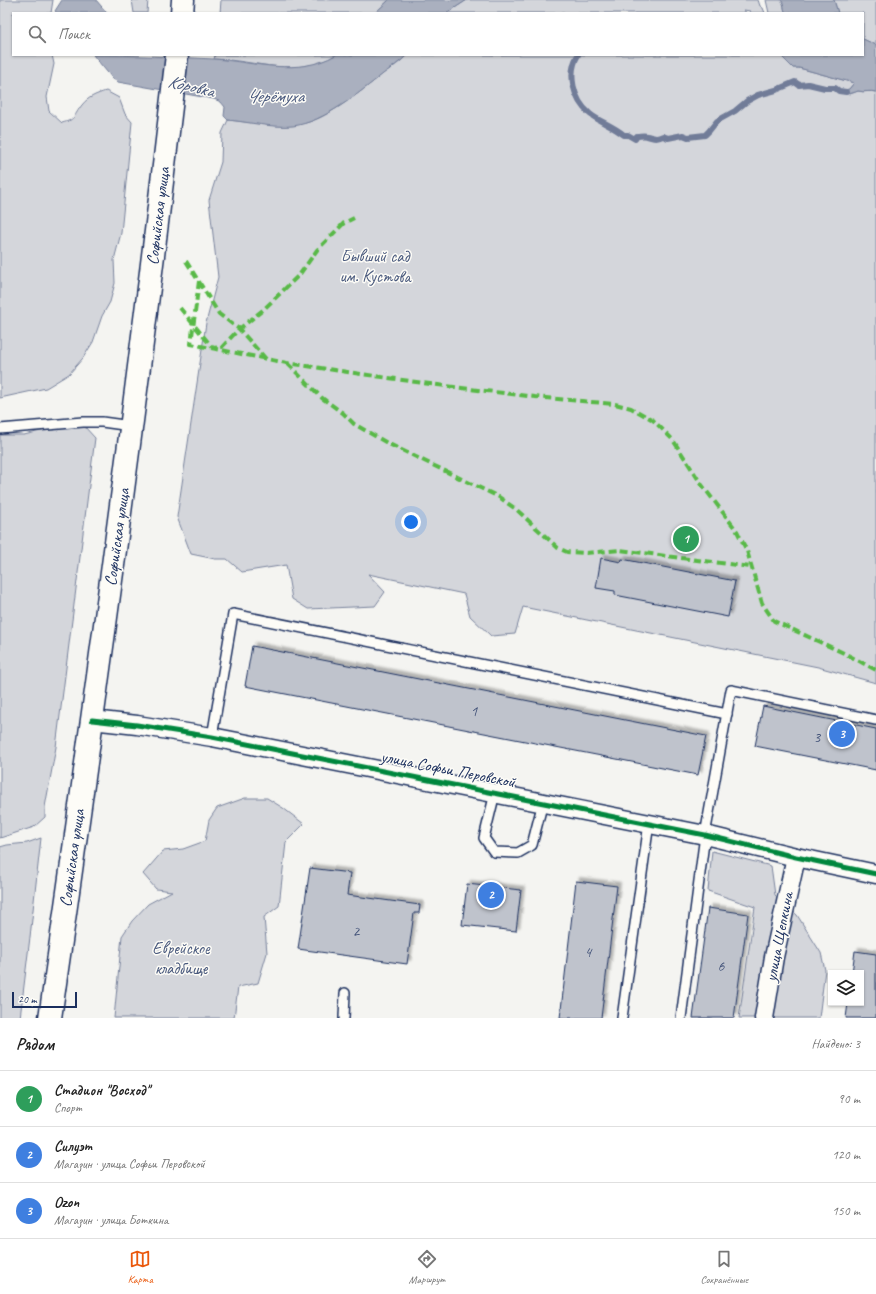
<!DOCTYPE html>
<html lang="ru">
<head>
<meta charset="utf-8">
<style>
	body { margin:0; font-family:Caveat,sans-serif; background:#f2f2f2; color:#222 }
	.controls { position:absolute; right:12px; bottom:12px; display:grid; overflow:hidden; border-radius:0px; box-shadow:0 1px 3px #0004 }
	.controls button { width:36px; height:36px; display:grid; place-items:center; padding:0; border:0; border-bottom:1px solid #e0e0e0; background:#fff; color:#222; font:20px sans-serif }
	.scale { position:absolute; left:12px; bottom:10px; width:65px; box-sizing:border-box; padding-left:4px; border:2px solid #1b2f5e; border-top:0; font-size:11px; line-height:14px; white-space:nowrap; color:#1b2f5e; -webkit-text-stroke:3px #fdfcf7; paint-order:stroke }
	.you { position:absolute; left:411px; top:522px; width:14px; height:14px; margin:-10px; border:3px solid #fff; border-radius:50%; background:#1a73e8; box-shadow:0 0 0 6px #1a73e833 }
	.badge { display:grid; place-items:center; width:26px; height:26px; border-radius:50%; background:#ea580c; color:#fff; font-size:13px; font-weight:700 }
	.pin { position:absolute; translate:-50% -50%; border:2px solid #fff; box-shadow:0 1px 4px #0006 }
	.list { margin:0; padding:0; list-style:none }
	h2 { display:flex; justify-content:space-between; align-items:center; height:52px; margin:0; padding:0 16px; font-size:17px }
	h2 small { font-size:13px; font-weight:400; color:#767676 }
	.list li { display:grid; grid-template-columns:26px 1fr auto; gap:12px; align-items:center; box-sizing:border-box; height:56px; padding:0 16px; border-top:1px solid #e0e0e0 }
	.list b { display:block; font-size:15px; white-space:nowrap }
	.list p { margin:0; font-size:13px; white-space:nowrap; color:#767676 }
	.list em { font-size:13px; font-style:normal; color:#767676 }
	.icon { flex:none; width:22px; height:22px; fill:none; stroke:currentColor; stroke-width:2; stroke-linecap:round; stroke-linejoin:round }
	.map { position:relative; flex:none; width:876px; height:1018px; overflow:hidden }
	.search { position:absolute; background:#fff; box-shadow:0 1px 3px #0004; left:12px; right:12px; top:12px; height:44px; display:flex; align-items:center; gap:10px; box-sizing:border-box; padding:0 14px; border-radius:0px; color:#767676; font-size:15px }
	.sheet { height:220px; background:#fff }
	nav { display:flex; justify-content:space-around; align-items:center; box-sizing:border-box; height:56px; border-top:1px solid #e0e0e0; background:#fff; font-size:11px; color:#767676 }
	nav a { display:grid; justify-items:center; gap:2px }
	nav .on { color:#ea580c }
	.map>svg:first-child { display:block }
	.green { fill:#d4d6db; stroke:#78829c }
	.water { fill:#aab0bf; stroke:#717c98 }
	.lines { fill:none; stroke-linecap:round; stroke-linejoin:round }
	.stream { stroke:#717c98; stroke-width:6 }
	.building { fill:#bfc3cc; stroke:#1b2f5e; filter:url(#shadow) }
	.lane-casing { stroke:#1b2f5e; stroke-width:12 }
	.street-casing { stroke:#1b2f5e; stroke-width:21 }
	.secondary-casing { stroke:#1b2f5e; stroke-width:25 }
	.lane { stroke:#fdfcf7; stroke-width:9 }
	.street { stroke:#fdfcf7; stroke-width:18 }
	.secondary { stroke:#fdfcf7; stroke-width:22 }
	.quiet { stroke:#58b947; stroke-width:4; stroke-dasharray:8 4; stroke-linecap:butt }
	.cycleway-casing { stroke:#fdfcf7; stroke-width:8 }
	.cycleway { stroke:#00873e; stroke-width:5 }
	.labels { text-anchor:middle; dominant-baseline:central; stroke-width:3; stroke-linejoin:round; paint-order:stroke }
	.number-label { font-size:15px; fill:#44547a }
	.street-label { font-size:17px; fill:#1b2f5e; stroke:#fdfcf7 }
	.park-label { font-size:17px; fill:#49597d; stroke:#fdfcf7 }
	.water-label { font-size:18px; font-style:italic; fill:#46567b; stroke:#fdfcf7 }
</style>
</head>
<body>
<div class="map">
<svg width="876" height="1018" viewBox="0 0 876 1018">
	<defs>
		<filter id="shadow"><feDropShadow dx="3.5" dy="-3.5" stdDeviation="1" flood-color="#0004"/></filter>
	</defs>
	<rect width="100%" height="100%" fill="#f4f4f1"/>
	<filter id="ink" filterUnits="userSpaceOnUse"><feTurbulence type="fractalNoise" baseFrequency=".025" numOctaves="2"/><feDisplacementMap in="SourceGraphic" scale="8" xChannelSelector="R" yChannelSelector="G"/><feConvolveMatrix kernelMatrix="1 2 1 2 8 2 1 2 1" color-interpolation-filters="sRGB"/></filter>
	<g filter="url(#ink)">
		<g class="green">
			<path d="M0,0H53L51,13H13V55H52L54,64L47,97L49,111L62,123C77,119 73,116 82,105C88,97 97,94 106,91L119,98L125,114L132,122L121,233L114,260L115,283L110,302L102,316L93,342L83,358L69,374L46,388L0,398Z"/>
			<path d="M132,0H148L147,13H134Z"/>
			<path d="M221,0H389L375,13H220Z"/>
			<path d="M467,0H758L760,6L763,8L765,13H751L750,11L744,10L746,13H447Z"/>
			<path d="M766,0H781C785,4 783,9 786,13H769Z"/>
			<path d="M834,0H876V45L863,39V13H838Z"/>
			<path d="M215,55H336C294,79 258,60 214,59Z"/>
			<path d="M407,55H780L793,68H799L854,83L849,89L850,94L858,91C865,93 869,90 876,92V683L818,667L523,607L515,634L491,636L470,616L464,594L368,574L385,592L375,606L308,609L292,599L286,565L242,572L227,559H215L191,554L177,517L206,323L218,277L209,200L221,162L222,133L228,120C255,123 278,127 305,123C327,119 367,87 385,72C393,67 401,62 407,55Z"/>
			<path d="M62,426H84L95,438L56,747L45,807V817L34,827L0,838V435H24Z"/>
			<path d="M245,798H267L283,808L304,824L286,842L279,906L264,917L267,953L258,983L238,987L234,1018H114L122,936L132,921L148,904L172,891L156,889L143,874L163,851L183,849L205,841L209,820L217,808Z"/>
			<path d="M41,838L30,937L20,1018H0V847L7,845L27,843Z"/>
			<path d="M712,851L771,866L775,895L797,915L821,953L825,970L819,1018H739L755,907L708,891Z"/>
		</g>
		<g class="water">
			<path d="M62,0H96L107,13H57L55,11Z"/>
			<path d="M389,0H467L447,13H375Z"/>
			<path d="M781,0H834L838,13H786C783,9 785,4 781,0Z"/>
			<path d="M863,39L876,45V92C869,90 865,93 858,91C851,94 845,95 839,91L849,89L854,83L799,68H793L780,55H863Z"/>
			<path d="M93,55C133,55 174,57 214,59C257,62 296,77 336,55H407C400,62 391,68 383,74C359,93 324,122 293,126C272,128 249,122 228,120L224,116L225,107L221,102L214,99L118,82L113,79Z"/>
		</g>
		<g class="lines">
			<path class="stream" d="M578,55C567,73 573,100 590,114C600,122 613,126 624,135H628L635,139L637,136C640,136 644,135 647,136C655,138 656,139 663,136L668,138L683,135L688,137L705,135L709,131L717,121L735,111L747,101L758,95L776,90L795,82L799,85L808,84L825,88H835L839,91L846,92"/>
		</g>
		<g class="building">
			<path d="M601,558L621,562L622,559L735,581L728,617L615,595V591L596,588Z"/>
			<path d="M252,646L706,736L698,775L245,686Z"/>
			<path d="M763,706L876,729V770L755,746Z"/>
			<path d="M310,868L350,873L347,895L420,905L419,913H414L407,964L298,949Z"/>
			<path d="M576,881L617,886L601,1018H560Z"/>
			<path d="M467,884L521,890L516,931L462,925Z"/>
			<path d="M708,908L748,914L734,1018H693Z"/>
			<path d="M855,951L876,954V1018H846L848,1003H861V973H852Z"/>
		</g>
		<g class="lines">
			<defs>
				<g id="lane">
					<path d="M0,429L83,422H102L131,426"/>
					<path d="M212,737L233,614L727,714"/>
					<path d="M495,793L484,838L494,852L518,853L532,845L543,802"/>
					<path d="M344,1018L345,993"/>
					<path d="M622,1018L649,823"/>
					<path d="M681,1018L705,835L731,690L876,720"/>
				</g>
				<g id="street">
					<path d="M92,720L137,725L212,737L705,835L796,857L876,874"/>
					<path d="M764,1018L774,957L796,857"/>
				</g>
				<g id="secondary">
					<path d="M182,13L183,0"/>
					<path d="M50,1018C96,698 140,377 177,55"/>
				</g>
			</defs>
			<use href="#lane" class="lane-casing"/>
			<use href="#street" class="street-casing"/>
			<use href="#secondary" class="secondary-casing"/>
			<use href="#lane" class="lane"/>
			<use href="#street" class="street"/>
			<use href="#secondary" class="secondary"/>
			<g class="quiet">
				<path d="M186,261L219,314L239,329L266,359"/>
				<path d="M199,281L191,344L287,363L341,371L430,384L535,397L615,404L631,408L653,420L673,440L702,485L737,531L747,551L762,603L774,621L846,654L876,670"/>
				<path d="M180,308L213,348L222,347L239,329L263,310L300,274L317,250L344,223L354,218"/>
				<path d="M287,363L322,398L343,413L354,424L389,444L499,497L517,510L558,548L567,552L586,553L620,550L751,567"/>
			</g>
			<defs>
				<path id="cycleway" d="M92,720L137,725L212,737L705,835L796,857L876,874"/>
			</defs>
			<use href="#cycleway" class="cycleway-casing"/>
			<use href="#cycleway" class="cycleway"/>
		</g>
	</g>
	<g class="labels">
		<g class="number-label">
			<text x="474" y="711">1</text>
			<text x="817" y="737">3</text>
			<text x="356" y="931">2</text>
			<text x="588" y="952">4</text>
			<text x="721" y="966">6</text>
		</g>
		<g class="street-label">
			<text transform="translate(158 216) rotate(-83)">Софийская улица</text>
			<text transform="translate(117 537) rotate(-82)">Софийская улица</text>
			<text transform="translate(448 769) rotate(11)">улица Софьи Перовской</text>
			<text transform="translate(72 858) rotate(-82)">Софийская улица</text>
			<text transform="translate(779 937) rotate(-79)">улица Щепкина</text>
		</g>
		<g class="park-label">
			<text x="375" y="256">Бывший сад<tspan x="375" dy="20">им. Кустова</tspan></text>
			<text x="181" y="948">Еврейское<tspan x="181" dy="20">кладбище</tspan></text>
		</g>
		<g class="water-label">
			<text transform="translate(191 86) rotate(13)">Коровка</text>
			<text x="275" y="96">Черёмуха</text>
		</g>
	</g>
</svg>
<div class="controls">
<button><svg class="icon" aria-label="layers" viewBox="0 0 24 24"><path d="M12 4l9 5-9 5-9-5zM3 14l9 5 9-5"/></svg></button>
</div>
<div class="scale">20 m</div>
<div class="you"></div>
<div class="pin badge" style="left:686px;top:539px;background:#2e9e5b">1</div>
<div class="pin badge" style="left:491px;top:895px;background:#3f7fe0">2</div>
<div class="pin badge" style="left:842px;top:734px;background:#3f7fe0">3</div>
<div class="search"><svg class="icon" aria-label="search" viewBox="0 0 24 24"><circle cx="10" cy="10" r="6"/><path d="M15 15l6 6"/></svg>Поиск</div>
</div>
<section class="sheet">
<h2>Рядом<small>Найдено: 3</small></h2>
<ul class="list">
<li><span class="badge" style="background:#2e9e5b">1</span><div><b>Стадион &quot;Восход&quot;</b><p>Спорт</p></div><em>90 m</em></li>
<li><span class="badge" style="background:#3f7fe0">2</span><div><b>Силуэт</b><p>Магазин · улица Софьи Перовской</p></div><em>120 m</em></li>
<li><span class="badge" style="background:#3f7fe0">3</span><div><b>Ozon</b><p>Магазин · улица Боткина</p></div><em>150 m</em></li>
</ul>
</section>
<nav>
<a class="on"><svg class="icon" aria-label="map" viewBox="0 0 24 24"><path d="M3 6l6-2 6 2 6-2v14l-6 2-6-2-6 2zM9 4v14M15 6v14"/></svg>Карта</a>
<a><svg class="icon" aria-label="directions" viewBox="0 0 24 24"><path d="M12 3l9 9-9 9-9-9zM9 14v-3h6M13 9l2 2-2 2"/></svg>Маршрут</a>
<a><svg class="icon" aria-label="saved" viewBox="0 0 24 24"><path d="M7 4h10v16l-5-4-5 4z"/></svg>Сохранённые</a>
</nav>
</body>
</html>
